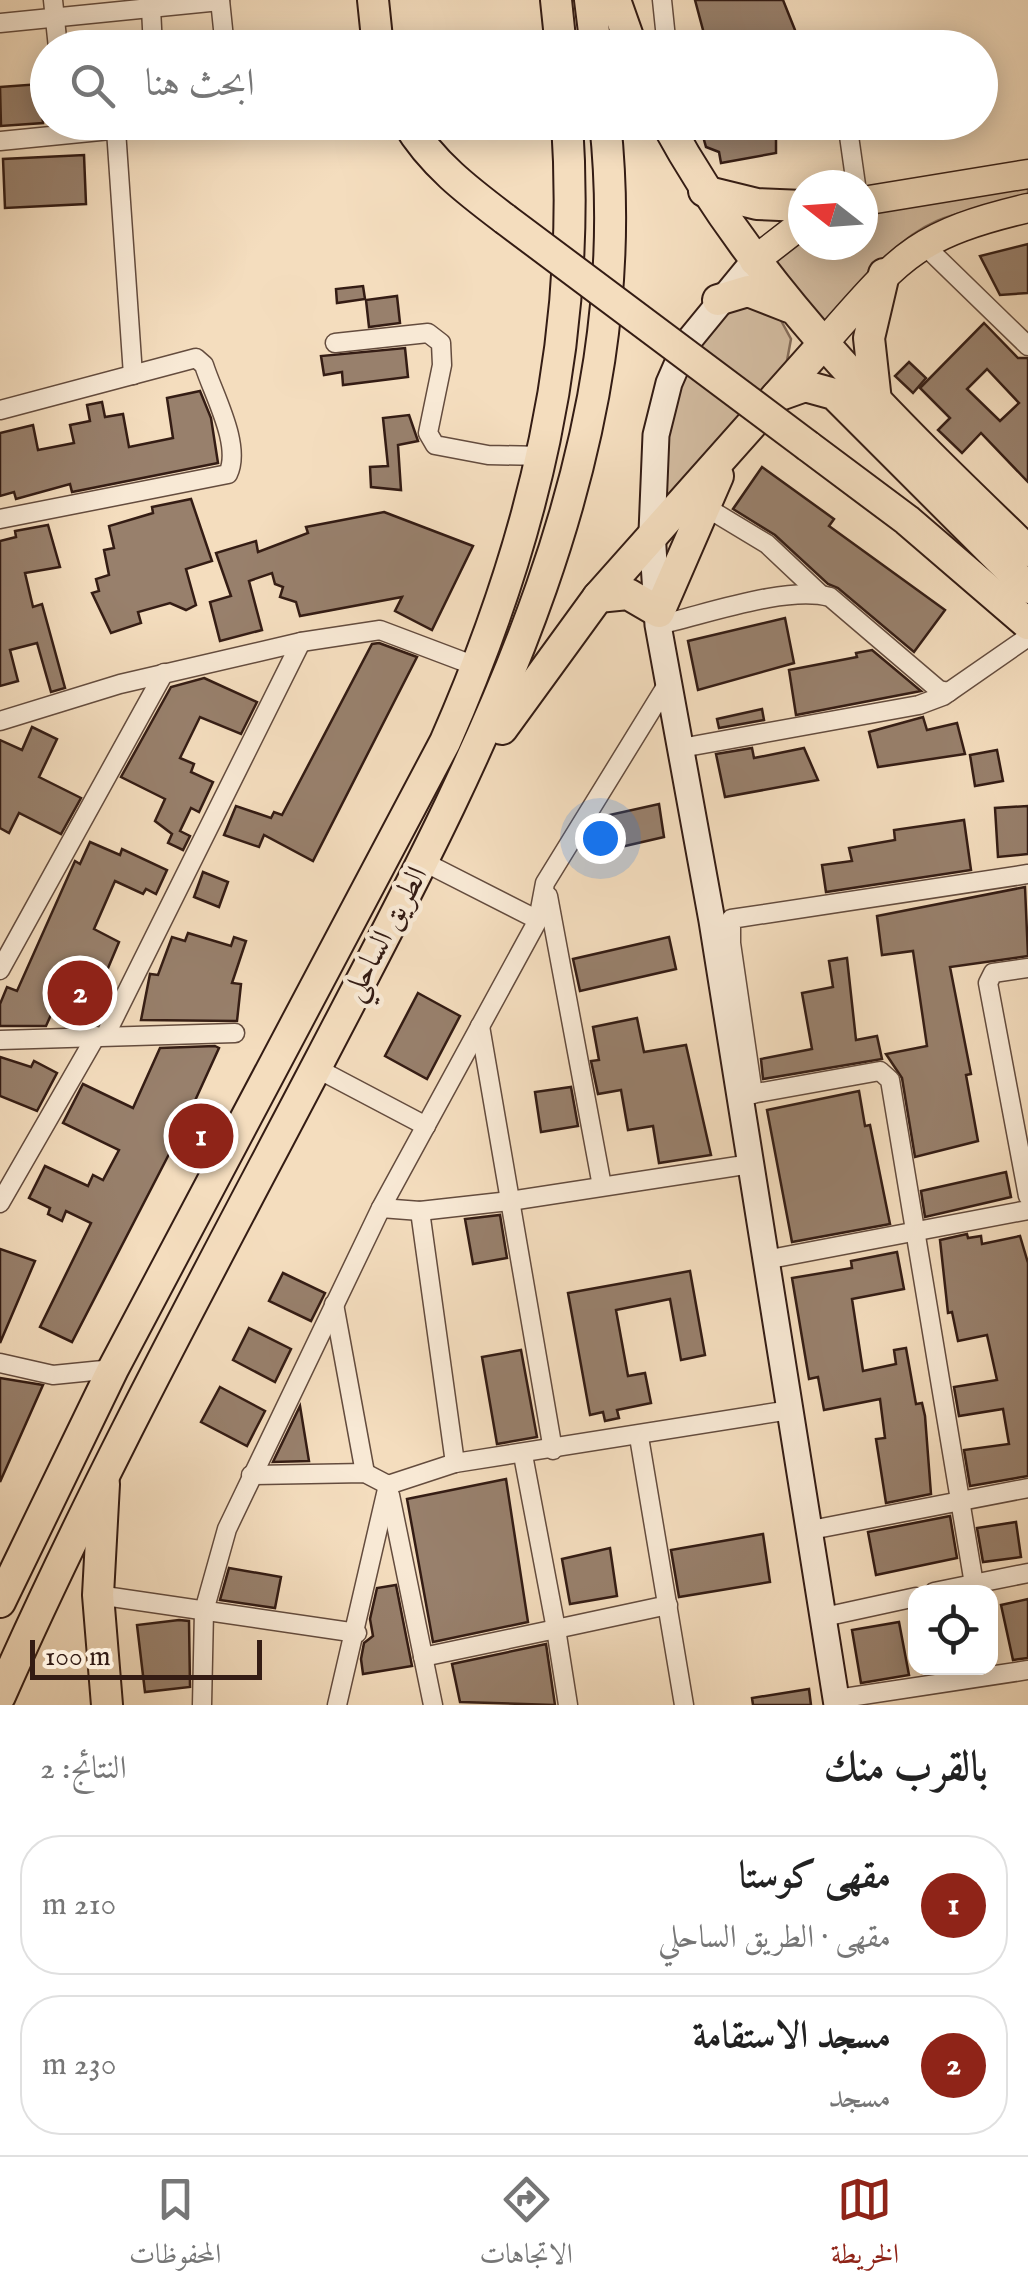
<!DOCTYPE html>
<html lang="ar">
<head>
<meta charset="utf-8">
<style>
	body { margin:0; font-family:"IM FELL English",Amiri,serif; background:#f6f6f6; color:#222; direction:rtl }
	.controls { position:absolute; right:30px; bottom:30px; display:grid; overflow:hidden; border-radius:20px; box-shadow:0 5px 25px #0003 }
	.controls button { width:90px; height:90px; display:grid; place-items:center; padding:0; border:0; border-bottom:2px solid #e0e0e0; background:#fff; color:#222; font:50px sans-serif }
	.compass { position:absolute; left:788px; top:170px; width:90px; height:90px; border-radius:50%; background:#fff; box-shadow:0 5px 25px #0003; rotate:287deg }
	.scale { position:absolute; left:30px; bottom:25px; width:232px; box-sizing:border-box; padding-left:10px; border:5px solid #341c14; border-top:0; font-size:28px; line-height:35px; white-space:nowrap; color:#341c14; -webkit-text-stroke:8px #f8e9d5; paint-order:stroke }
	.you { position:absolute; left:600px; top:838px; width:35px; height:35px; margin:-25px; border:8px solid #fff; border-radius:50%; background:#1a73e8; box-shadow:0 0 0 15px #1a73e833 }
	.badge { display:grid; place-items:center; width:65px; height:65px; border-radius:50%; background:#8f2418; color:#fff; font-size:32px; font-weight:700 }
	.pin { position:absolute; translate:-50% -50%; border:5px solid #fff; box-shadow:0 2px 10px #0006 }
	.list { margin:0; padding:0; list-style:none }
	h2 { display:flex; justify-content:space-between; align-items:center; height:130px; margin:0; padding:0 40px; font-size:42px }
	h2 small { font-size:32px; font-weight:400; color:#767676 }
	.list li { display:grid; grid-template-columns:65px 1fr auto; gap:30px; align-items:center; box-sizing:border-box; height:140px; margin:0 20px 20px; padding:0 20px; border:2px solid #e0e0e0; border-radius:40px }
	.list b { display:block; font-size:38px; white-space:nowrap }
	.list p { margin:0; font-size:32px; white-space:nowrap; color:#767676 }
	.list em { font-size:32px; font-style:normal; color:#767676 }
	.icon { flex:none; width:55px; height:55px; fill:none; stroke:currentColor; stroke-width:2; stroke-linecap:round; stroke-linejoin:round }
	.map { position:relative; flex:none; width:1028px; height:1705px; overflow:hidden; direction:ltr }
	.search { position:absolute; background:#fff; box-shadow:0 5px 25px #0003; left:30px; right:30px; top:30px; height:110px; display:flex; align-items:center; gap:25px; box-sizing:border-box; padding:0 35px; border-radius:55px; color:#767676; font-size:38px }
	.sheet { height:450px; background:#fff }
	nav { display:flex; justify-content:space-around; align-items:center; box-sizing:border-box; height:140px; border-top:2px solid #e0e0e0; background:#fff; font-size:28px; color:#767676 }
	nav a { display:grid; justify-items:center; gap:5px }
	nav .on { color:#8f2418 }
	.map>svg:first-child { display:block }
	.green { fill:#d3bca1; stroke:#846c5a; stroke-width:2.5 }
	.building { fill:#98806c; stroke:#341c14; stroke-width:2.5; fill-rule:evenodd }
	.lines { fill:none; stroke-linecap:round; stroke-linejoin:round }
	.street-casing { stroke:#644c3e; stroke-width:21 }
	.secondary-casing { stroke:#341c14; stroke-width:29 }
	.primary-casing { stroke:#341c14; stroke-width:31 }
	.highway-casing { stroke:#341c14; stroke-width:34 }
	.street { stroke:#f8e9d5; stroke-width:18 }
	.secondary { stroke:#f8e9d5; stroke-width:25 }
	.primary { stroke:#f4ddbe; stroke-width:28 }
	.highway { stroke:#f4ddbe; stroke-width:30 }
	.highway-bridge-casing { stroke:#341c14; stroke-width:34; stroke-linecap:butt }
	.highway-bridge { stroke:#f4ddbe; stroke-width:30 }
	.labels { text-anchor:middle; dominant-baseline:central; stroke-width:9; stroke-linejoin:round; paint-order:stroke }
	.street-label { font-size:30px; fill:#341c14; stroke:#f8e9d5 }
</style>
</head>
<body>
<div class="map">
<svg width="1028" height="1705" viewBox="0 0 1028 1705">
	<rect width="100%" height="100%" fill="#f4ddbe"/>
	<filter id="stains"><feTurbulence type="fractalNoise" baseFrequency=".002" numOctaves="4"/><feColorMatrix values="0 0 0 0 .2 0 0 0 0 .09 0 0 0 0 .02 0 0 0 .5 -.17"/></filter>
	<radialGradient id="worn" r=".72"><stop offset=".6" stop-color="#630" stop-opacity="0"/><stop offset="1" stop-color="#630" stop-opacity=".3"/></radialGradient>
	<g class="green">
		<path d="M1028,185V200C998,206 965,209 937,221C891,241 856,290 823,327L767,264L803,233V245H863V210Z"/>
		<path d="M738,302L778,315L791,339L786,366L664,504L657,462L674,395L705,327Z"/>
	</g>
	<g class="building">
		<path d="M695,0H783L797,35L760,48H713L707,45Z"/>
		<path d="M40,84L43,123L1,126L0,87Z"/>
		<path d="M699,122H798L799,126L776,133V153L721,163L719,152L706,147Z"/>
		<path d="M84,155L86,204L5,208L3,159Z"/>
		<path d="M1028,244V293L1000,295L980,256Z"/>
		<path d="M363,286L365,299L337,303L336,289Z"/>
		<path d="M397,296L400,323L369,327L366,300Z"/>
		<path d="M984,323L1018,358H1028V482L981,433L962,453L938,430L950,418L920,388ZM987,369L1019,403L1000,421L967,389Z"/>
		<path d="M405,348L408,377L343,385L342,372L324,375L321,356Z"/>
		<path d="M909,362L926,378L913,393L895,376Z"/>
		<path d="M200,391L211,418L218,463L72,492L70,484L16,499L14,492L0,496V433L33,425L38,450L74,443L70,425L90,421L87,405L102,402L105,417L123,414L129,447L173,438L167,398Z"/>
		<path d="M409,415L418,441L398,445L401,490L371,487L370,467L388,466L383,418Z"/>
		<path d="M762,467L834,519L829,526L945,610L914,652L838,588L828,584L775,535L733,509Z"/>
		<path d="M191,499L212,561L186,569L196,605L186,610L170,603L138,612L141,623L111,633L92,593L99,591L96,579L109,575L104,550L114,548L109,526L153,513L152,507Z"/>
		<path d="M384,512L473,546L432,630L395,611L402,597L300,616L296,602L280,597L283,587L275,584L272,573L249,581L262,630L220,641L210,602L231,596L216,553L256,541L258,552L308,533L306,527Z"/>
		<path d="M48,525L60,567L25,573L33,607L42,604L65,688L51,692L37,643L10,650L18,681L0,686V541L16,537L15,531Z"/>
		<path d="M785,618L794,663L698,690L688,641Z"/>
		<path d="M379,643L417,657L313,861L264,835L259,847L224,835L236,806L271,818L274,812L282,815L372,644Z"/>
		<path d="M872,650L921,691L796,715L789,670L857,657L856,653Z"/>
		<path d="M204,678L257,702L241,734L200,717L180,758L194,764L191,772L213,782L199,812L191,808L180,831L190,836L183,850L168,843L172,834L155,821L165,799L121,777L171,687Z"/>
		<path d="M762,709L764,720L719,728L717,719Z"/>
		<path d="M923,717L927,730L957,723L965,754L878,767L869,732Z"/>
		<path d="M32,727L57,739L39,777L81,798L61,834L19,813L9,833L0,828V740L22,750Z"/>
		<path d="M752,748L754,758L804,748L818,780L725,797L716,754Z"/>
		<path d="M997,750L1003,781L975,786L970,755Z"/>
		<path d="M659,804L664,837L595,853L592,839L604,831L605,816Z"/>
		<path d="M1028,806V854L998,857L995,808Z"/>
		<path d="M964,820L971,870L826,892L822,865L852,861L849,848L895,840L894,830Z"/>
		<path d="M90,842L120,855L122,849L167,870L156,894L146,889L143,894L115,881L94,929L119,942L103,980L115,988L98,1023L58,999L46,1026H0V1004L7,987L17,991L75,861L80,864Z"/>
		<path d="M203,872L228,882L219,907L194,897Z"/>
		<path d="M1025,887L1028,956L950,967L971,1074L966,1075L978,1141L915,1157L902,1078L886,1054L927,1046L913,951L882,955L877,916Z"/>
		<path d="M188,933L231,946L234,937L246,941L232,983L241,984L237,1021L141,1020L150,974L158,975L172,937L185,941Z"/>
		<path d="M669,937L676,969L580,991L573,959Z"/>
		<path d="M847,958L856,1040L877,1036L882,1059L763,1079L761,1059L812,1049L802,993L833,987L829,961Z"/>
		<path d="M418,993L460,1016L427,1079L385,1056Z"/>
		<path d="M637,1018L644,1052L686,1045L711,1155L659,1163L653,1126L628,1130L621,1090L598,1094L591,1061L599,1060L593,1027Z"/>
		<path d="M215,1046L219,1048L183,1127L72,1342L40,1327L91,1223L66,1211L62,1221L48,1214L50,1208L29,1198L45,1166L88,1186L93,1175L103,1180L119,1150L63,1123L83,1084L133,1108L160,1048Z"/>
		<path d="M0,1057L31,1067L34,1061L57,1073L37,1111L0,1096Z"/>
		<path d="M571,1087L578,1126L541,1132L535,1092Z"/>
		<path d="M859,1091L865,1126L870,1125L890,1224L792,1242L767,1110Z"/>
		<path d="M1006,1172L1011,1197L925,1217L921,1191Z"/>
		<path d="M500,1215L507,1258L473,1264L465,1219Z"/>
		<path d="M967,1234L968,1238L981,1236L982,1244L1020,1236L1028,1263V1476L970,1486L964,1450L1009,1444L1003,1409L959,1416L954,1387L997,1380L987,1335L958,1341L952,1312L948,1313L940,1240Z"/>
		<path d="M0,1249L35,1261L0,1343Z"/>
		<path d="M897,1252L904,1289L852,1299L863,1371L896,1364L894,1350L906,1348L916,1404L922,1403L925,1416L931,1494L886,1503L876,1439L885,1438L880,1399L824,1410L818,1377L809,1379L792,1278L852,1268L851,1261Z"/>
		<path d="M690,1271L705,1355L681,1360L670,1299L616,1310L628,1376L645,1373L651,1403L617,1410L619,1418L605,1421L603,1412L590,1415L568,1293Z"/>
		<path d="M283,1273L325,1293L311,1321L269,1301Z"/>
		<path d="M249,1328L291,1349L275,1382L233,1360Z"/>
		<path d="M521,1350L537,1437L497,1444L482,1357Z"/>
		<path d="M0,1378L43,1385L0,1482Z"/>
		<path d="M220,1387L265,1411L247,1446L201,1422Z"/>
		<path d="M300,1406L309,1461L273,1462Z"/>
		<path d="M506,1479L528,1622L433,1642L407,1499Z"/>
		<path d="M950,1516L957,1558L876,1575L868,1532Z"/>
		<path d="M1016,1522L1021,1557L983,1562L977,1528Z"/>
		<path d="M763,1534L770,1582L679,1597L671,1550Z"/>
		<path d="M610,1548L617,1596L570,1604L562,1559Z"/>
		<path d="M229,1568L281,1577L275,1608L220,1600Z"/>
		<path d="M396,1585L412,1666L363,1674L361,1659L364,1643L373,1636L370,1619L377,1588Z"/>
		<path d="M1028,1599V1658L1013,1660L1001,1605Z"/>
		<path d="M179,1620L189,1621L190,1687L145,1692L137,1625Z"/>
		<path d="M899,1622L909,1675L861,1683L852,1630Z"/>
		<path d="M546,1644L555,1705L460,1702L452,1664Z"/>
		<path d="M809,1689L811,1705H753L752,1698Z"/>
	</g>
	<g class="lines">
		<defs>
			<g id="street">
				<path d="M53,0L58,48"/>
				<path d="M220,0L225,48"/>
				<path d="M662,0L667,48"/>
				<path d="M151,8L153,48"/>
				<path d="M0,23L220,1"/>
				<path d="M847,122L856,185"/>
				<path d="M116,130L133,375"/>
				<path d="M0,141L191,122"/>
				<path d="M922,243L1028,346"/>
				<path d="M335,343L428,333L441,343L442,365L428,433L435,445L488,455L545,456"/>
				<path d="M0,410L196,358L204,365C213,394 242,445 228,474L0,519"/>
				<path d="M704,506L767,544L820,594"/>
				<path d="M658,625C704,615 786,585 830,597L939,690L949,692"/>
				<path d="M0,721L120,684L301,642L380,630L478,667"/>
				<path d="M681,748L919,705L943,696L1028,637"/>
				<path d="M424,862L538,920"/>
				<path d="M548,896L602,1186"/>
				<path d="M1028,968L993,973L988,983L1028,1196"/>
				<path d="M0,970L164,673"/>
				<path d="M480,1026L553,1450"/>
				<path d="M105,1036L301,642"/>
				<path d="M0,1040L235,1033"/>
				<path d="M316,1068L426,1126"/>
				<path d="M753,1094L731,943V919L1028,874"/>
				<path d="M740,1096L880,1071L890,1080L974,1584"/>
				<path d="M0,1203L96,1036"/>
				<path d="M381,1208L420,1211L510,1201L751,1164"/>
				<path d="M420,1211L455,1463"/>
				<path d="M765,1260L1028,1210"/>
				<path d="M334,1304L365,1473"/>
				<path d="M0,1363L53,1375L113,1369"/>
				<path d="M639,1437L684,1705"/>
				<path d="M523,1455L556,1629L668,1605"/>
				<path d="M251,1475L365,1473L388,1485L455,1463L790,1410"/>
				<path d="M390,1495L433,1705"/>
				<path d="M811,1530L1028,1488"/>
				<path d="M934,1592L1028,1573"/>
				<path d="M98,1595L357,1633"/>
				<path d="M824,1617L916,1597"/>
				<path d="M423,1657L556,1629L568,1705"/>
				<path d="M837,1699L1028,1670"/>
				<path d="M202,1705L204,1611L227,1529L381,1208L538,920L545,883L670,680"/>
				<path d="M337,1705L388,1485"/>
			</g>
			<path id="secondary" d="M754,261L686,344L669,383L656,435L652,532L658,625L712,921L837,1705"/>
			<g id="primary">
				<path d="M863,201L1028,174"/>
				<path d="M754,261L803,223"/>
				<path d="M823,344C899,258 913,235 1028,208"/>
			</g>
			<g id="highway">
				<path d="M373,0L378,48"/>
				<path d="M556,0L561,48"/>
				<path d="M590,0L596,48"/>
				<path d="M615,0L632,48"/>
				<path d="M407,122C431,163 468,191 505,219"/>
				<path d="M666,122C757,290 892,420 1028,551"/>
				<path d="M704,191L757,204L803,206"/>
				<path d="M718,300L748,291L789,307"/>
				<path d="M777,396L805,386L834,394L1028,588"/>
				<path d="M876,401L869,338L884,274"/>
				<path d="M808,446L907,520L1028,624"/>
				<path d="M598,597L628,594L659,612L718,476"/>
				<path d="M502,729L598,597L823,344"/>
				<path d="M104,1484L98,1595L107,1705"/>
				<path d="M0,1602L113,1369L445,742C533,542 582,343 567,122"/>
				<path d="M0,1696C96,1479 210,1270 320,1060C472,768 642,464 605,122"/>
			</g>
		</defs>
		<use href="#street" class="street-casing"/>
		<use href="#secondary" class="secondary-casing"/>
		<use href="#primary" class="primary-casing"/>
		<use href="#highway" class="highway-casing"/>
		<use href="#street" class="street"/>
		<use href="#secondary" class="secondary"/>
		<use href="#primary" class="primary"/>
		<use href="#highway" class="highway"/>
		<defs>
			<path id="highway-bridge" d="M505,219L808,446"/>
		</defs>
		<use href="#highway-bridge" class="highway-bridge-casing"/>
		<use href="#highway-bridge" class="highway-bridge"/>
	</g>
	<g class="labels">
		<g class="street-label">
			<text transform="translate(386 934) rotate(-62)">الطريق الساحلي</text>
		</g>
	</g>
	<rect width="100%" height="100%" filter="url(#stains)"/>
	<rect width="100%" height="100%" fill="url(#worn)"/>
</svg>
<div class="controls">
<button><svg class="icon" aria-label="locate" viewBox="0 0 24 24"><circle cx="12" cy="12" r="6"/><path d="M12 2v4M12 18v4M2 12h4M18 12h4"/></svg></button>
</div>
<svg class="compass" viewBox="-18 -18 36 36"><path d="M0-13l5 13h-10z" fill="#e53935"/><path d="M0 13l5-13h-10z" fill="#767676"/></svg>
<div class="scale">100 m</div>
<div class="you"></div>
<div class="pin badge" style="left:201px;top:1136px">1</div>
<div class="pin badge" style="left:80px;top:993px">2</div>
<div class="search"><svg class="icon" aria-label="search" viewBox="0 0 24 24"><circle cx="10" cy="10" r="6"/><path d="M15 15l6 6"/></svg>ابحث هنا</div>
</div>
<section class="sheet">
<h2>بالقرب منك<small>النتائج: 2</small></h2>
<ul class="list">
<li><span class="badge">1</span><div><b>مقهى كوستا</b><p>مقهى · الطريق الساحلي</p></div><em>210 m</em></li>
<li><span class="badge">2</span><div><b>مسجد الاستقامة</b><p>مسجد</p></div><em>230 m</em></li>
</ul>
</section>
<nav>
<a class="on"><svg class="icon" aria-label="map" viewBox="0 0 24 24"><path d="M3 6l6-2 6 2 6-2v14l-6 2-6-2-6 2zM9 4v14M15 6v14"/></svg>الخريطة</a>
<a><svg class="icon" aria-label="directions" viewBox="0 0 24 24"><path d="M12 3l9 9-9 9-9-9zM9 14v-3h6M13 9l2 2-2 2"/></svg>الاتجاهات</a>
<a><svg class="icon" aria-label="saved" viewBox="0 0 24 24"><path d="M7 4h10v16l-5-4-5 4z"/></svg>المحفوظات</a>
</nav>
</body>
</html>
